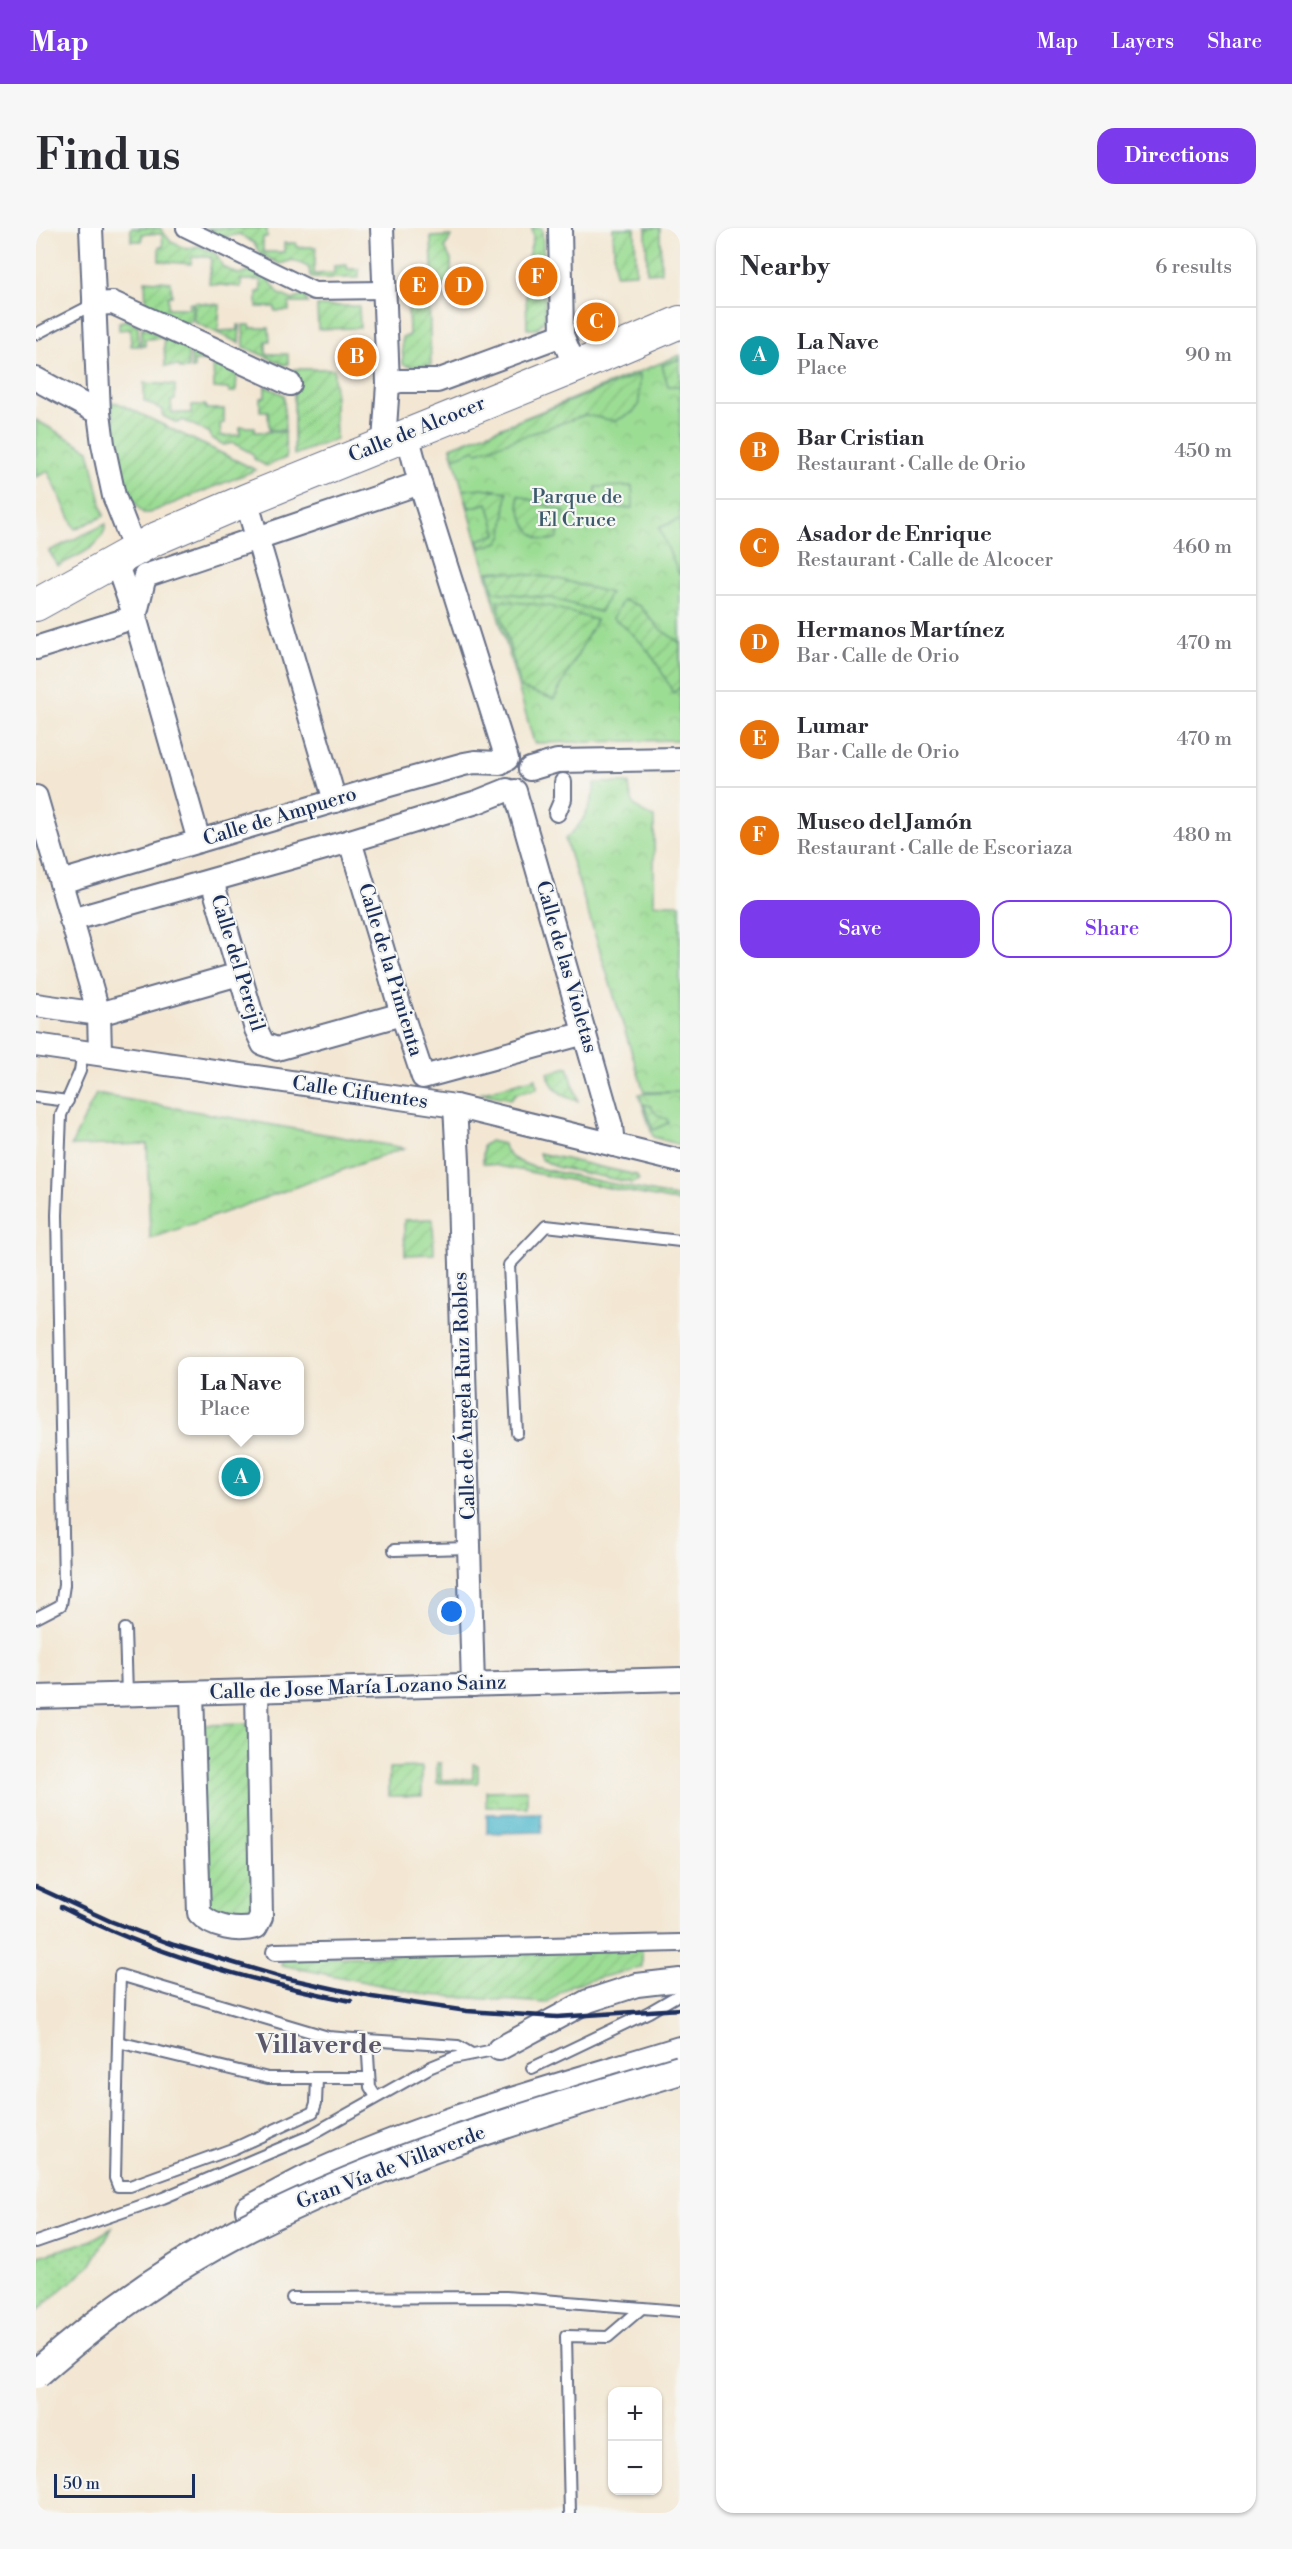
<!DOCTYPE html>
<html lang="en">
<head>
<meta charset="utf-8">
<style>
	body { margin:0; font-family:"Libre Bodoni",serif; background:#f7f7f7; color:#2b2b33 }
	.controls { position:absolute; right:18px; bottom:18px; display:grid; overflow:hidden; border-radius:12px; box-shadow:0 2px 4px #0004 }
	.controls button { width:54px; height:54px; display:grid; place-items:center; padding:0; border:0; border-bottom:2px solid #e1e1e2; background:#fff; color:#2b2b33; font:30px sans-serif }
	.scale { position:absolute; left:18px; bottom:15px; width:141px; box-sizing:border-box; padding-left:6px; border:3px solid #1b2f5e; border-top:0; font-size:16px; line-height:21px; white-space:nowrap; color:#1b2f5e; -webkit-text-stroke:4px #f6f6f2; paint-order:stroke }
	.you { position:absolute; left:416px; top:1384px; width:21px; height:21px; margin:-15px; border:4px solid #fff; border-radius:50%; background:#1a73e8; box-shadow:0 0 0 9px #1a73e833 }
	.badge { display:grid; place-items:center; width:39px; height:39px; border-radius:50%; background:#7c3aed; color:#fff; font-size:20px; font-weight:700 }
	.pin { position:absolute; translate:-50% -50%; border:3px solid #fff; box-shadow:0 2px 6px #0006 }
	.popup { position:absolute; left:142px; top:1129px; width:126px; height:78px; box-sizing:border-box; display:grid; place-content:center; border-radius:12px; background:#fff; filter:drop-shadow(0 2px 4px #0005); font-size:20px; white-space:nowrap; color:#7c7c81 }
	.popup b { font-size:22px; color:#2b2b33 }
	.popup::after { content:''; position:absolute; left:50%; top:100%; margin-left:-12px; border:12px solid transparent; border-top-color:#fff }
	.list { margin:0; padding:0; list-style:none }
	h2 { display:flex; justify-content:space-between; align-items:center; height:78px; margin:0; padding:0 24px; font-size:26px }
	h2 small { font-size:20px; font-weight:400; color:#7c7c81 }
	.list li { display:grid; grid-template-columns:39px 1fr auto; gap:18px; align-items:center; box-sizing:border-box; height:96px; padding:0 24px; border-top:2px solid #e1e1e2 }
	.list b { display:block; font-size:22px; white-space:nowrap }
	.list p { margin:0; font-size:20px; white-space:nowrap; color:#7c7c81 }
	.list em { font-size:20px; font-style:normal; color:#7c7c81 }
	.actions { display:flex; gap:12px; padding:18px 24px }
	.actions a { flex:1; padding:14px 0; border:2px solid #7c3aed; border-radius:18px; text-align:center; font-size:21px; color:#7c3aed }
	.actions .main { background:#7c3aed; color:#fff }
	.map { position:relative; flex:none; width:644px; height:2285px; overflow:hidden; border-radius:18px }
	header { display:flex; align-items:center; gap:36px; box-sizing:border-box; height:84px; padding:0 30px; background:#7c3aed; color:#fff }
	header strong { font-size:28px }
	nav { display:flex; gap:33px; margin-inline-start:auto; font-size:21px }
	.intro { display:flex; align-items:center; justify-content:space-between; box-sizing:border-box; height:144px; padding:0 36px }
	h1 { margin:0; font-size:42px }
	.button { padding:15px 27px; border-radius:18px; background:#7c3aed; color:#fff; font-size:21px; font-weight:700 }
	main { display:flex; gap:36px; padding:0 36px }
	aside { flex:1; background:#fff; border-radius:18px; box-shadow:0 2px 4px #0004 }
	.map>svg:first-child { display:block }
	.grass { fill:url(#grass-dots); stroke:#5c8679; stroke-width:1.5 }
	.park { fill:url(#park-crowns); stroke:#5c8679; stroke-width:1.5 }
	.garden { fill:url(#garden-furrows); stroke:#5c8679; stroke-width:1.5 }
	.pitch { fill:#9cdd94; stroke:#5c8679; stroke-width:1.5 }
	.water { fill:#4eb7cc; stroke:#347395; stroke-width:1.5 }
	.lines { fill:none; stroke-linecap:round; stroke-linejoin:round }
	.service-casing { stroke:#676f87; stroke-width:14 }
	.pedestrian-casing { stroke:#676f87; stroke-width:20 }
	.minor-casing { stroke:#676f87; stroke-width:26 }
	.tertiary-casing { stroke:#676f87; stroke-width:32 }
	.secondary-casing { stroke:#676f87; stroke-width:34 }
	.service { stroke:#fff; stroke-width:10 }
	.pedestrian { stroke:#fff; stroke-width:16 }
	.minor { stroke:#fff; stroke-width:22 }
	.tertiary { stroke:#fff; stroke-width:28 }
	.secondary { stroke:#fff; stroke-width:32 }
	.rail { stroke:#1b2f5e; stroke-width:4.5 }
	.tertiary-bridge-casing { stroke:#676f87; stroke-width:32; stroke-linecap:butt }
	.tertiary-bridge { stroke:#fff; stroke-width:28 }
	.labels { text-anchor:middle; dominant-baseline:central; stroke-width:4.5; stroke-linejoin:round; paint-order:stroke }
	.street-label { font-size:20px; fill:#1b2f5e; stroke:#f6f6f2 }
	.park-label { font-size:20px; fill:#3b5a6c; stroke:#f6f6f2 }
	.district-label { font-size:26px; font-weight:bold; fill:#5b576b; stroke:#f6f6f2 }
</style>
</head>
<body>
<header>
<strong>Map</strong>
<nav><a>Map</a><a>Layers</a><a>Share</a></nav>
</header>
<div class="intro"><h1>Find us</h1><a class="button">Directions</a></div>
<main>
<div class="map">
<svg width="644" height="2285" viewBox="0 0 644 2285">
	<defs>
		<pattern id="grass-dots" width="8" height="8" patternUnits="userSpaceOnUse" patternTransform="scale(1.5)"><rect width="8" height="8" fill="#9cdd94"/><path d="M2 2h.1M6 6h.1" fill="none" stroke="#86be82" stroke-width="1.8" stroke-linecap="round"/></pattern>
		<pattern id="park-crowns" width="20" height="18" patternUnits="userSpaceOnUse" patternTransform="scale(1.5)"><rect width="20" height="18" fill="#9cdd94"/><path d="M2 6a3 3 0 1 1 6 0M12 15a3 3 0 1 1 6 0" fill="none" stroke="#86be82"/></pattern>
		<pattern id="garden-furrows" width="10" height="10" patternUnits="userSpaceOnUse" patternTransform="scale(1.5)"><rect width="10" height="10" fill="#9cdd94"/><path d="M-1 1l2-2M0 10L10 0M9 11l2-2" fill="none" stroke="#86be82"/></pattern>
	</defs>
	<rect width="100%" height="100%" fill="#f6f6f2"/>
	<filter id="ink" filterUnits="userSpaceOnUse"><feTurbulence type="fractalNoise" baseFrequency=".0167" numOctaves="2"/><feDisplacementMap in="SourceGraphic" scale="12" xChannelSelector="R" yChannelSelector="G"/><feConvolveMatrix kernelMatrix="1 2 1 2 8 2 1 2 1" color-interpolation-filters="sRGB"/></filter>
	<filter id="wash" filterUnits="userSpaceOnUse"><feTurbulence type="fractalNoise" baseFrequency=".008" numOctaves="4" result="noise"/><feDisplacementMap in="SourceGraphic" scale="24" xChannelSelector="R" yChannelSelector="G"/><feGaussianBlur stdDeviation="1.35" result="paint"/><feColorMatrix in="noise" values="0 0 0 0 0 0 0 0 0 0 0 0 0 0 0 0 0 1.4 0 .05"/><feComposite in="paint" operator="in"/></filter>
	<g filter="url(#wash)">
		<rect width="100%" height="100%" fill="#f3e7d3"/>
		<path class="grass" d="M76,2000L54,2038L13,2072L0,2085V2029L54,2013Z"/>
		<g class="park">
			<path d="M644,127V512L498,515L415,220Z"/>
			<path d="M0,192L53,222L68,288L39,301L12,243L0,249Z"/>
			<path d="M559,555H593C594,574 599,583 618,589V676H644V917L617,909L603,866L642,864H608L529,611C547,596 557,578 559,555Z"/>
			<path d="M60,866L368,920L114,1011L111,916L35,918Z"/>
			<path d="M491,1562V1579H450V1563Z"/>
		</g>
		<g class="garden">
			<path d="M95,0H124L135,14L151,21L163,18L180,26L187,39L202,46L216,43L232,50L243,66L257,72L268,67L272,75H253V83H239V79H221V64H225V52H205V59L173,56L175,29H156L155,36L123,33V19H127L126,6H106V13H95Z"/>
			<path d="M171,0H231V9H227V24H248V15H260V19H280L278,46L298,45V38L311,37V41H323V50H276L272,39L257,32L244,36L224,26L218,15L203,6L187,10Z"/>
			<path d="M496,0H506L508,32L491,33L497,11Z"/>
			<path d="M577,0H599L600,45L579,46Z"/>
			<path d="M610,0H624L625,44L611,45Z"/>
			<path d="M415,8L409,20L415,32V62H397L395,9Z"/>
			<path d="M109,52L135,54L136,68H132V80H153V75H156V92L147,97L110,79Z"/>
			<path d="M490,67H509V91L501,101H491Z"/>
			<path d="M372,70H393L395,137L373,138L367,136L366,109L373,108Z"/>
			<path d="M158,74L184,77L182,103L202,102V97H204L203,115L158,94Z"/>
			<path d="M281,78H323L324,100L282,101Z"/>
			<path d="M90,92L102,97L103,118H95L94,101L83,102V94Z"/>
			<path d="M207,97H214L215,100H233L234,113H230V126H252V136L249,137L208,119Z"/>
			<path d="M106,99L152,120V141H144L143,138H129L128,110L109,111V118H105Z"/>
			<path d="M157,122L201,143L200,164H193L192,161L178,160L177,133H158V141H155V123Z"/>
			<path d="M644,131V158H632L626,137Z"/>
			<path d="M258,141H298L300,211L258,227Z"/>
			<path d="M604,146L603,177L596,185L579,193L549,187L442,224L438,222L418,230L415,219Z"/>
			<path d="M108,155L139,157V172L135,173L136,185H155L156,177H169L170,181H188V195L184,196L185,208L204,207V199H219V204H249L250,230L230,238L218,231L217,226L197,215L188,217L175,210L174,205L147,192L141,195L127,188V182L108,173Z"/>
			<path d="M229,158L248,167L249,202H233L232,183H224V170L229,169Z"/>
			<path d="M75,174L82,175L220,242L113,285H107C84,262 81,206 75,174Z"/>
			<path d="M446,260L471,264L467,308L462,314L445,320L442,312L461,306L452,275L433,280L427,262Z"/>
			<path d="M482,267L529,284L521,310C496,320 482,288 482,267Z"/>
			<path d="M70,296C67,320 41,327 22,338L13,323Z"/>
			<path d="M462,343L519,350L574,365L564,384L515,370L458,364L452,344Z"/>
			<path d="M461,372L513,378L560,392L518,471L485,460Z"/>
			<path d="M587,372L604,378L624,401L644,415V459L637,465C621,433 607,411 577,390Z"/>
			<path d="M532,839L542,873C527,869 515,861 512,845Z"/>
			<path d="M500,850L501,861L479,866L475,871L444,865Z"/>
			<path d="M608,876L615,878C618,886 623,889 631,891L632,895L617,902Z"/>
			<path d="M454,913L468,916C470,931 485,934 497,939L644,970V974L447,935V918Z"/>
			<path d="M503,925L600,947L603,952L596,955L520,939L505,931Z"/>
			<path d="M397,991L398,1026L369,1027L368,992Z"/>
			<path d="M217,1496V1693L170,1686L161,1497Z"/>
			<path d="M401,1535H405V1552L437,1551V1536L442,1537V1555H401Z"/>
			<path d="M386,1539V1568H353V1540Z"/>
			<path d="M606,1720V1739L535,1757L510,1775L393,1767L245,1737L246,1731Z"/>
		</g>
		<g class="pitch">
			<path d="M596,258L597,280H561L560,259Z"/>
			<path d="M644,291V346H643L623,300Z"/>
		</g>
		<path class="water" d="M505,1585L506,1604L451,1605V1586Z"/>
	</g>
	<g filter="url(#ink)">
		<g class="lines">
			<defs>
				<g id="service">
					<path d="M0,106L58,76"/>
					<path d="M0,869L32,873"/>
					<path d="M481,1205L473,1037L510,998L644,1013"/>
					<path d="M358,1322L433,1320"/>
					<path d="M0,1390L25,1377L28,1357L21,987L25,887L44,843L47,823"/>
					<path d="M89,1401L91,1466"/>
					<path d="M82,1814L84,1747L292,1809L331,1812"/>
					<path d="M496,1840L613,1784L644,1766"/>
					<path d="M281,1851L280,1875L277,1884L199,1920L94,1958H82L79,1950L82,1814L232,1850H333"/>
					<path d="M340,1869L334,1859L331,1812L422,1818L436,1826"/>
					<path d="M0,2014L127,1970L271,1909L395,1839L417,1830L463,1821"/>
					<path d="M256,2070L470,2069L644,2083"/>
					<path d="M534,2285L530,2108L572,2109L606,2080"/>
				</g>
				<g id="pedestrian">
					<path d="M149,0L278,63L347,62"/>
					<path d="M521,585L527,571V554"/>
					<path d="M239,1724L644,1715"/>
				</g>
				<g id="minor">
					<path d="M55,0L63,185L67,216L78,268L99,322"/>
					<path d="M346,0L352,156L348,214"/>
					<path d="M524,0L526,107L539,139"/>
					<path d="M58,76L77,75L254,156"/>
					<path d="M0,151L63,185"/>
					<path d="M352,156L364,153H401L526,107"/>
					<path d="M371,206L384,255L471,531"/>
					<path d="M210,272L299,573"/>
					<path d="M80,334L99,389L163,613"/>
					<path d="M0,420L99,389L109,348L384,255"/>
					<path d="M494,541L521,533L644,531"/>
					<path d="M479,563L575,898L577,917"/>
					<path d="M0,569L63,786L64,825"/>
					<path d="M314,613L366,786L387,849L549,805"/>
					<path d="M176,653L220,801L227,816L241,821L366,786"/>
					<path d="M25,654L332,563L428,536L439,534L464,535"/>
					<path d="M35,692L314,613L441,574L471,562"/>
					<path d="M0,777L63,786L203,746"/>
					<path d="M0,817L419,878L644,933"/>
					<path d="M419,878L422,932L437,1457"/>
					<path d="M156,1465L163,1685C176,1700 202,1704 220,1699L225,1689L221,1463"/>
					<path d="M0,1469L644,1451"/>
					<path d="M463,1821L552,1773L601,1757L644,1752"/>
				</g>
				<path id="tertiary" d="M214,1982C234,1971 254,1960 274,1950C392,1895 520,1861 644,1823"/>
				<path id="secondary" d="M0,377L119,311L210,272L539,139L644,94"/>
			</defs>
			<use href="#service" class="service-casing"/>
			<use href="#pedestrian" class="pedestrian-casing"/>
			<use href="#minor" class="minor-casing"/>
			<use href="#tertiary" class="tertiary-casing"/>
			<use href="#secondary" class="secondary-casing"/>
			<use href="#service" class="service"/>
			<use href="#pedestrian" class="pedestrian"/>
			<use href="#minor" class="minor"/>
			<use href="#tertiary" class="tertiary"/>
			<use href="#secondary" class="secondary"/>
			<g class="rail">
				<path d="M0,1659L74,1693L138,1717L245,1749L336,1769L431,1783L521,1789L644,1781"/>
				<path d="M25,1679C116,1726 215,1753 315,1773"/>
			</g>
			<defs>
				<path id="tertiary-bridge" d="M0,2146C61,2092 129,2043 201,2005C341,1932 493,1887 644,1842"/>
			</defs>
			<use href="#tertiary-bridge" class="tertiary-bridge-casing"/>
			<use href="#tertiary-bridge" class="tertiary-bridge"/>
		</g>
	</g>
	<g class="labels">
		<g class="street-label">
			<text transform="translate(381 202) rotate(-22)">Calle de Alcocer</text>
			<text transform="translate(244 589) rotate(-17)">Calle de Ampuero</text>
			<text transform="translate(201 735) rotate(73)">Calle del Perejil</text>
			<text transform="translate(530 739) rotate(74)">Calle de las Violetas</text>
			<text transform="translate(354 742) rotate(73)">Calle de la Pimienta</text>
			<text transform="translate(324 865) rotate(8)">Calle Cifuentes</text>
			<text transform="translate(429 1168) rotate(-92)">Calle de Ángela Ruiz Robles</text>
			<text transform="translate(322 1460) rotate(-2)">Calle de Jose María Lozano Sainz</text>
			<text transform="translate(355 1940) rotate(-21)">Gran Vía de Villaverde</text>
		</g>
		<g class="park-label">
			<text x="541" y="269">Parque de<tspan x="541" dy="23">El Cruce</tspan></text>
		</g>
		<g class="district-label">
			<text x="283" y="1817">Villaverde</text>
		</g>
	</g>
</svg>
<div class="controls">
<button>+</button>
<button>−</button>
</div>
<div class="scale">50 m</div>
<div class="you"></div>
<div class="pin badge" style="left:205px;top:1249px;background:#0f9aa8">A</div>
<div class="popup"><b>La Nave</b>Place</div>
<div class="pin badge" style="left:321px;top:129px;background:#e8710a">B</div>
<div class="pin badge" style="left:560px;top:94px;background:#e8710a">C</div>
<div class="pin badge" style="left:428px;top:58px;background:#e8710a">D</div>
<div class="pin badge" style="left:383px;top:58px;background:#e8710a">E</div>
<div class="pin badge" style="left:502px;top:49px;background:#e8710a">F</div>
</div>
<aside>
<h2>Nearby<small>6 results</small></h2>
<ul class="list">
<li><span class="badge" style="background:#0f9aa8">A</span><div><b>La Nave</b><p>Place</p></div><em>90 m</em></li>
<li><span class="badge" style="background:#e8710a">B</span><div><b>Bar Cristian</b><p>Restaurant · Calle de Orio</p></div><em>450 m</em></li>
<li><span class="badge" style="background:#e8710a">C</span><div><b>Asador de Enrique</b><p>Restaurant · Calle de Alcocer</p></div><em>460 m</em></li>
<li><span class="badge" style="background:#e8710a">D</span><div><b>Hermanos Martínez</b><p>Bar · Calle de Orio</p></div><em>470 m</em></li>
<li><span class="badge" style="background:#e8710a">E</span><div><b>Lumar</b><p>Bar · Calle de Orio</p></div><em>470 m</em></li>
<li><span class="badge" style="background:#e8710a">F</span><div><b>Museo del Jamón</b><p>Restaurant · Calle de Escoriaza</p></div><em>480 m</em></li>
</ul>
<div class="actions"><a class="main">Save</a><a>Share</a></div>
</aside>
</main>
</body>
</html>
